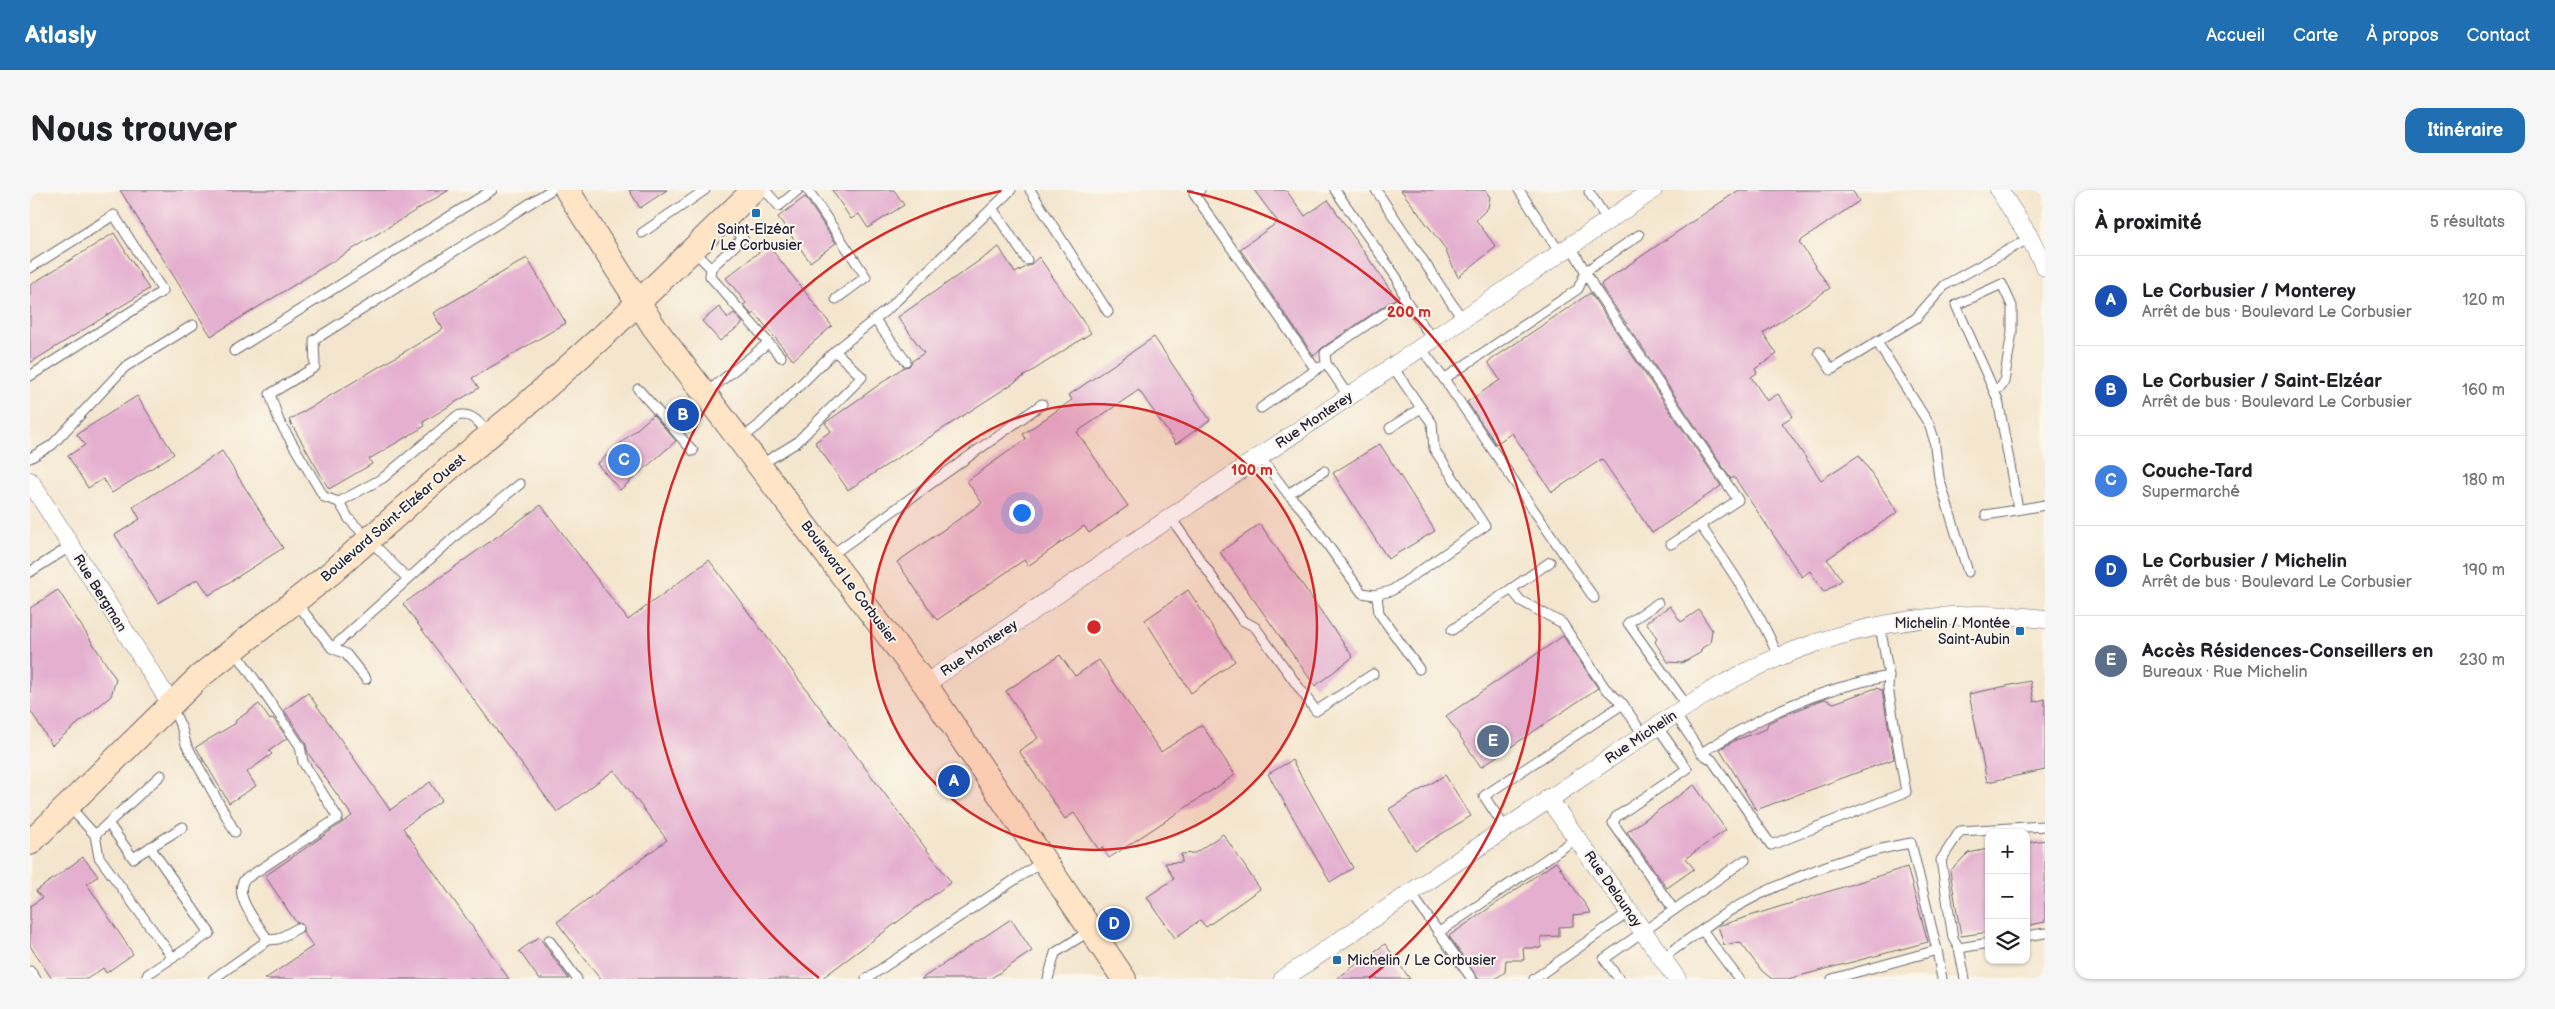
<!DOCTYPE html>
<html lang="fr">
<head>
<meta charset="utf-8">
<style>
	body { margin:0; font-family:"Balsamiq Sans",sans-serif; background:#f6f6f6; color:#202124 }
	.controls { position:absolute; right:15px; bottom:15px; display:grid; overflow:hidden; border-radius:10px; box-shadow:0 1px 4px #0004 }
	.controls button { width:45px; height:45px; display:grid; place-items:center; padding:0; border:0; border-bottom:1px solid #e0e0e0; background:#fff; color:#202124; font:25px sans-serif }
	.you { position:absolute; left:991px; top:322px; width:18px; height:18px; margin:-12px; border:4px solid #fff; border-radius:50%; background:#1a73e8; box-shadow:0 0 0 8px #1a73e833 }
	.badge { display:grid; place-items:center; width:32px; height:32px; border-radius:50%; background:#1f6fb2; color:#fff; font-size:16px; font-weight:700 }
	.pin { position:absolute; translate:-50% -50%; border:2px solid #fff; box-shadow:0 1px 5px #0006 }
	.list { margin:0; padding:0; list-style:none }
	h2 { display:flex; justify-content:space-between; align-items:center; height:65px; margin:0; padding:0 20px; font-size:21px }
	h2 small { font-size:16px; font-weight:400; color:#757577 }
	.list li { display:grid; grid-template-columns:32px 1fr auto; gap:15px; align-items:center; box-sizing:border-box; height:90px; padding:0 20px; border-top:1px solid #e0e0e0 }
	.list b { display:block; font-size:19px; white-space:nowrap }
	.list p { margin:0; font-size:16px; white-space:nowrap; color:#757577 }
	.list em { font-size:16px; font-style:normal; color:#757577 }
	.icon { flex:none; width:28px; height:28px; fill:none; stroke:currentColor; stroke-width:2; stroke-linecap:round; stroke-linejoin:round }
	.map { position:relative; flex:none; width:2015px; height:789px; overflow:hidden; border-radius:15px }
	header { display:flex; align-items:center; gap:30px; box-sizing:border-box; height:70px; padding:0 25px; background:#1f6fb2; color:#fff }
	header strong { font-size:24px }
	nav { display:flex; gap:28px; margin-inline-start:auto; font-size:18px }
	.intro { display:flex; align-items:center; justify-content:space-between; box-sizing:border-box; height:120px; padding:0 30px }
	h1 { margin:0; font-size:35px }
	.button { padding:12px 22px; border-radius:15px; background:#1f6fb2; color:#fff; font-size:18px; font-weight:700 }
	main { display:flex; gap:30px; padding:0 30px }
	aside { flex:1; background:#fff; border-radius:15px; box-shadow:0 1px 4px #0004 }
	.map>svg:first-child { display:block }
	.building { fill:#e5b0d0 }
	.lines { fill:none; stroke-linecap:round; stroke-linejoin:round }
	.lane-casing { stroke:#6c676e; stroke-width:11 }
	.street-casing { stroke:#6c676e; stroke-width:19 }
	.secondary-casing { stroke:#6c676e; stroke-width:26 }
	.lane { stroke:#fff; stroke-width:9 }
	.street { stroke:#fff; stroke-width:18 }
	.secondary { stroke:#ffe4c6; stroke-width:24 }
	.ring { fill:none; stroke:#d62828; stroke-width:2.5 }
	.poi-dot { fill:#1f6fb2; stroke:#fbf7ec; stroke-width:2 }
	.labels { text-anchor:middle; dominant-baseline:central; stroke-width:4; stroke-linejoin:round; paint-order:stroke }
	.poi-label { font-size:14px; fill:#22223b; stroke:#fbf7ec }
	.street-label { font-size:14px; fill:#22223b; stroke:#fbf7ec }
	.centre { fill:#d62828; stroke:#fbf7ec; stroke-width:2.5 }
	.ring-label { font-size:15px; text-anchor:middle; font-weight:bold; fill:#d62828; stroke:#fbf7ec; stroke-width:4; stroke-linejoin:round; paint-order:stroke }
</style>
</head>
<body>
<header>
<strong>Atlasly</strong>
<nav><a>Accueil</a><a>Carte</a><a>À propos</a><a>Contact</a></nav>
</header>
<div class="intro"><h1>Nous trouver</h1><a class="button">Itinéraire</a></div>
<main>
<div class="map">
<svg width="2015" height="789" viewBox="0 0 2015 789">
	<rect width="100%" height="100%" fill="#fbf7ec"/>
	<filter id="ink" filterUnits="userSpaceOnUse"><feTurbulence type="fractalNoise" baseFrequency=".02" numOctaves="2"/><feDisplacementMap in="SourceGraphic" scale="10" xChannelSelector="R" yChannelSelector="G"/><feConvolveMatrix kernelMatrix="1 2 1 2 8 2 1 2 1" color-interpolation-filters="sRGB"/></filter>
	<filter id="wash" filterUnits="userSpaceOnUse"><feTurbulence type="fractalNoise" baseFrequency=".0096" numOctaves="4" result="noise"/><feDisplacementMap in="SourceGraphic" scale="20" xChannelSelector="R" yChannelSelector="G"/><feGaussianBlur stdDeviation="1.12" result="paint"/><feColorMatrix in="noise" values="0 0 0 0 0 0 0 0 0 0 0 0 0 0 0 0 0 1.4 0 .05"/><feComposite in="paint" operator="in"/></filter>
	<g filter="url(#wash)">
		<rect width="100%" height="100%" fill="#f4e6ce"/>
		<g id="blocks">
			<g class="building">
				<path d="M90,0H419L181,146Z"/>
				<path d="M599,0H637L610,18Z"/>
				<path d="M802,0H864L874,15L838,38L829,24L821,29Z"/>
				<path d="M1224,0H1256L1275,26L1298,10L1366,108L1292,158L1284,166L1210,59L1248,32Z"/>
				<path d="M1371,0H1455L1460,7L1458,18L1446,30L1466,57L1428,87L1414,57Z"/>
				<path d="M1709,0H1822L1829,11L1769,52L1800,98L1733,143L1747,164L1725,179L1727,183L1721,187L1737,211L1748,204L1763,226L1752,233L1791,290L1829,265L1868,322L1797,369L1812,390L1794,402L1780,381L1772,387L1704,287L1701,289L1571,96L1572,93Z"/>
				<path d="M775,7L806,53L780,72L748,27Z"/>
				<path d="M84,43L119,99L0,173V95Z"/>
				<path d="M738,55L802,136L763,170L725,123L722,125L713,115L716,113L696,88Z"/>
				<path d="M969,57L985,83L1000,75L1009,67L1061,143L818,300L785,252L801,241L795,233L874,177L879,176L882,171L894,163L868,127Z"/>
				<path d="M497,68L536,133L442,188L449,198L393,232L395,236L339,269L342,274L299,299L259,230L413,139L403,123Z"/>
				<path d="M1560,103L1691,296L1622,343L1572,269L1522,302L1482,243L1466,254L1437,212L1470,190L1458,172Z"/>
				<path d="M689,117L698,128L704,123L713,133L690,151L672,131Z"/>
				<path d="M1124,147L1180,230L1146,254L1109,200L1047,242L1098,316L1059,343L1054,336L998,376L994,370L907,430L867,372L952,313L937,291L996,249L993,244L1042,210L1039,205Z"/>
				<path d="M107,206L144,264L82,303L73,289L58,298L38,266L55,255L47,244Z"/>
				<path d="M623,225L646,251L590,300L567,274Z"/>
				<path d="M1350,254L1405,341L1358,369L1303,283Z"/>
				<path d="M192,261L253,358L179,405L168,389L128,413L85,345L110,329L103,317Z"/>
				<path d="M511,315L598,430L679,370L921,692L791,789H570L527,732L637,650L584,580L527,622L373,414Z"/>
				<path d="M1230,334L1323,467L1285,496L1190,362Z"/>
				<path d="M28,400L86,489L81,506L22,555L0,520V418Z"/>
				<path d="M1158,400L1205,471L1161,503L1115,430Z"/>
				<path d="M1640,416L1651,432L1669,420L1682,440L1680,453L1672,458L1670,463L1652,473L1638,472L1625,452L1627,448L1616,432Z"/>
				<path d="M1533,446L1568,498L1451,577L1416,526Z"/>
				<path d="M1030,465L1045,486L1069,470L1131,562L1172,535L1205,585L1079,668L1072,657L1069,660L1044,623L1035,629L989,561L1008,548L976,501Z"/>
				<path d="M2000,491L2004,512L2015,509V580L1957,592L1939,504Z"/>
				<path d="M1846,498L1852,500L1864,569L1726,620L1690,559L1706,550L1736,539L1738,533L1742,531L1786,512L1795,509L1804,513Z"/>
				<path d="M278,503L360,620L400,592L412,610L373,638L479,789H235L283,756L273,742V735L266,732L235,686L322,626L278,563L275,552L254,520Z"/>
				<path d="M229,514L240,530L243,528L257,548L239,561L242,564L217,582L226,596L199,613L166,557L206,533L205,531Z"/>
				<path d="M1262,570L1323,678L1300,692L1238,584Z"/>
				<path d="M1415,585L1441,626L1385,660L1359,619Z"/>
				<path d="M1664,595L1696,640L1656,668L1664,679L1637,698L1597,642Z"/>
				<path d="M1193,644L1230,699L1176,737L1170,730L1145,748L1117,707L1144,689L1135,673L1152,672L1151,664L1165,663Z"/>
				<path d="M2015,650V732L1996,736V653Z"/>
				<path d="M1959,659V742L1931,746L1920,681L1938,663Z"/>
				<path d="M53,667L68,686L57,694L103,764L76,783L73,778L57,789H22L0,756V716L12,708L6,701Z"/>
				<path d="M1526,672L1561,723L1543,725V736L1529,737V746L1511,747V758H1493L1494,770H1476L1475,782L1465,789H1448L1419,746Z"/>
				<path d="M1877,677L1898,752L1758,789H1742L1732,781L1710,752L1694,755L1688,736Z"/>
				<path d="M981,729L1002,761L960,789H891Z"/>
				<path d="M509,747L528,774L539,789H509L489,761Z"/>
				<path d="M1355,754L1380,789H1306Z"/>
			</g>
		</g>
	</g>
	<g filter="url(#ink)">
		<use href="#blocks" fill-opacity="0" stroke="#6c676e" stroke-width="1"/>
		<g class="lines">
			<defs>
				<g id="lane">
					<path d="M735,0L749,16L768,0"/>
					<path d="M778,0L836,87L806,109"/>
					<path d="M1000,0L1078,122"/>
					<path d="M1170,0L1164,4L1286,180"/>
					<path d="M1305,0L1367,88L1375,109"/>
					<path d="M1346,0L1433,130"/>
					<path d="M1489,0L1530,63"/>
					<path d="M1559,2L1578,31"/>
					<path d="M962,18L997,70"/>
					<path d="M612,43L675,0"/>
					<path d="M1541,56L1565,99L1708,310L1641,354"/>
					<path d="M664,61L681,78L713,48L695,29"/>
					<path d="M0,78L84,25L133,101L0,186"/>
					<path d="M681,78L680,86L751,167"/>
					<path d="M845,130L876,171"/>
					<path d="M1847,152L1899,234L1904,249L1909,288L1938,382"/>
					<path d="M1391,158L1414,189L1548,99L1556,81L1609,45"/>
					<path d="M204,161L462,0"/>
					<path d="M805,161L859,118L981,0"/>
					<path d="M1789,162L1801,180L1886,128L1915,95L2000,48"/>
					<path d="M1414,189L1564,408"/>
					<path d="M608,199L663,261"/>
					<path d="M1964,200L1971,197L1974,192L1982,142V116L1972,94L1926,115L1968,210L1988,319"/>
					<path d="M676,203L738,153"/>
					<path d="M1319,207L1296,173L1295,163L1375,109L1403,150"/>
					<path d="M1231,218L1290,177"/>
					<path d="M1360,238L1391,218L1363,177"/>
					<path d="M711,249L728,236L805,161L832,187L766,253L730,275"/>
					<path d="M1230,267L1258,304L1294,281"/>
					<path d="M0,268L22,255L95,177L163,135"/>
					<path d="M1258,304L1272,319L1332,403L1344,405L1361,401L1455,336L1404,259L1402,233L1391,218"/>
					<path d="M309,312L294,307L249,231L240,204L285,177L284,150L521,0"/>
					<path d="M1956,325L2015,315"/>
					<path d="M1141,328L1212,430L1225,437L1286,521L1343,484"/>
					<path d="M1670,335C1700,378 1728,418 1748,466"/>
					<path d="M800,366L1012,214"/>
					<path d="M0,382L41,356"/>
					<path d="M377,388L319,329L309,312L353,288L427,226C442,221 451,235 460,245"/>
					<path d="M1481,399L1520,372"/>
					<path d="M1347,405L1349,423L1389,479"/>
					<path d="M265,411L302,458L430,342L490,294"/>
					<path d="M1628,413L1598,433L1657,516"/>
					<path d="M1422,440L1481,399L1491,411L1532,433L1575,498L1593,514"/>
					<path d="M302,458L316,464L336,489"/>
					<path d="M205,461L252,529"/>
					<path d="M142,517L152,539L156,554L205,642"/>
					<path d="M1645,524L1671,563C1735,524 1784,500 1859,486L1850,436"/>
					<path d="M1671,563L1682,570L1741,655L1876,602L1858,498L1859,486"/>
					<path d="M39,616L65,645L131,585"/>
					<path d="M78,633L103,668L153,637"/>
					<path d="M1475,638L1454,606L1593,514L1613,545"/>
					<path d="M65,645L69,667L143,768"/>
					<path d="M1380,702L1442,789"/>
					<path d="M1644,720L1715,670"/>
					<path d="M1672,740C1721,701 1819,663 1881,653L1907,760"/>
					<path d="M1408,743L1547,648"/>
					<path d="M1996,746L2015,743"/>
					<path d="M238,750L248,749L268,738"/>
					<path d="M519,750L547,789"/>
					<path d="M1929,758L1923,748L1911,670L1930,641L2015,636"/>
					<path d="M1632,768L1672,740L1709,789"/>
					<path d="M0,781L6,789"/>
					<path d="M116,789L118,784L180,743L120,657"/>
					<path d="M183,789L238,750C229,735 203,707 214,690L308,628L273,572L270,556L255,534"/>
					<path d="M836,789L1013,671"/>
					<path d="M1018,789L1025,763L1061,740"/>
					<path d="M1504,789L1599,722"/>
					<path d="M1589,789L1574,769L1644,720L1583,633L1586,627L1657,579L1627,536"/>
					<path d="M1802,789L1907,760L1912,789"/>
					<path d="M1935,789L1929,758L1959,753"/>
				</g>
				<g id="street">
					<path d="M1969,0L2000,48L2015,77"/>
					<path d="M0,291L141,514"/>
					<path d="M895,494L1623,0"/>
					<path d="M1518,608L1647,789"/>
					<path d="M1253,789L1657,516C1762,447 1889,413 2015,429"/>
				</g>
				<g id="secondary">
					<path d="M537,0L624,137L895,494L1094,789"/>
					<path d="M0,653L169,487L301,383L421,277L496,215L585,135L724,0"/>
				</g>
			</defs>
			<use href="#lane" class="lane-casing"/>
			<use href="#street" class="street-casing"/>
			<use href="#secondary" class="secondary-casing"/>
			<use href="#lane" class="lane"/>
			<use href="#street" class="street"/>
			<use href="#secondary" class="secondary"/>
		</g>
	</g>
	<circle cx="1064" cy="437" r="223" fill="#d62828" fill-opacity=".12"/>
	<g class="ring">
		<circle cx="1064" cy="437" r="223"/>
		<path d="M789 788A446 446 0 0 1 971 1M1157 1A446 446 0 0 1 1339 788"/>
	</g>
	<g class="poi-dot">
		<rect x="721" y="18" width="10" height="10" rx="2.5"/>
		<rect x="1985" y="436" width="10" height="10" rx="2.5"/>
		<rect x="1302" y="765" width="10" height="10" rx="2.5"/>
	</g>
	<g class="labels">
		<g class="poi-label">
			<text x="726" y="39">Saint-Elzéar<tspan x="726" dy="16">/ Le Corbusier</tspan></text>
			<text x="1980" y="433" text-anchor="end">Michelin / Montée<tspan x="1980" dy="16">Saint-Aubin</tspan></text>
			<text x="1317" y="770" text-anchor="start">Michelin / Le Corbusier</text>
		</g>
		<g class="street-label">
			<text transform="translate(1284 230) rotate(-34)">Rue Monterey</text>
			<text transform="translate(363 328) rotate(-41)">Boulevard Saint-Elzéar Ouest</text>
			<text transform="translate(819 392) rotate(53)">Boulevard Le Corbusier</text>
			<text transform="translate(70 403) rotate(58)">Rue Bergman</text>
			<text transform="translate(949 458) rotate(-34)">Rue Monterey</text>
			<text transform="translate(1611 547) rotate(-34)">Rue Michelin</text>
			<text transform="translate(1583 699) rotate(55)">Rue Delaunay</text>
		</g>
	</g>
	<circle cx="1064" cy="437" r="8" class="centre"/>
	<g class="ring-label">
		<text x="1379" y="127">200 m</text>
		<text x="1222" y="285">100 m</text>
	</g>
</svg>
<div class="controls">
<button>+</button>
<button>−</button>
<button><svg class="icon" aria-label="layers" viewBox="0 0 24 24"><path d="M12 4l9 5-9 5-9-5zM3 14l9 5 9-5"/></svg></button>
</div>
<div class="you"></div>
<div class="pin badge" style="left:924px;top:591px;background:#1a4fb4">A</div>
<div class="pin badge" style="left:653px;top:225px;background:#1a4fb4">B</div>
<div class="pin badge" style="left:594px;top:270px;background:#3f7fe0">C</div>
<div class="pin badge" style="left:1084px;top:734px;background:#1a4fb4">D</div>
<div class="pin badge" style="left:1463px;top:551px;background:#5c6f8a">E</div>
</div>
<aside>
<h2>À proximité<small>5 résultats</small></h2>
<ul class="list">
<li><span class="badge" style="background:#1a4fb4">A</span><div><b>Le Corbusier / Monterey</b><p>Arrêt de bus · Boulevard Le Corbusier</p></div><em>120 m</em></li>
<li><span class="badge" style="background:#1a4fb4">B</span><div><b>Le Corbusier / Saint-Elzéar</b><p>Arrêt de bus · Boulevard Le Corbusier</p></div><em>160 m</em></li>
<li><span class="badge" style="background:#3f7fe0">C</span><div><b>Couche-Tard</b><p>Supermarché</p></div><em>180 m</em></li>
<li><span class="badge" style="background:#1a4fb4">D</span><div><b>Le Corbusier / Michelin</b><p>Arrêt de bus · Boulevard Le Corbusier</p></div><em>190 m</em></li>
<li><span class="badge" style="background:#5c6f8a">E</span><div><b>Accès Résidences-Conseillers en</b><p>Bureaux · Rue Michelin</p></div><em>230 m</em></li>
</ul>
</aside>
</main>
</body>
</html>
